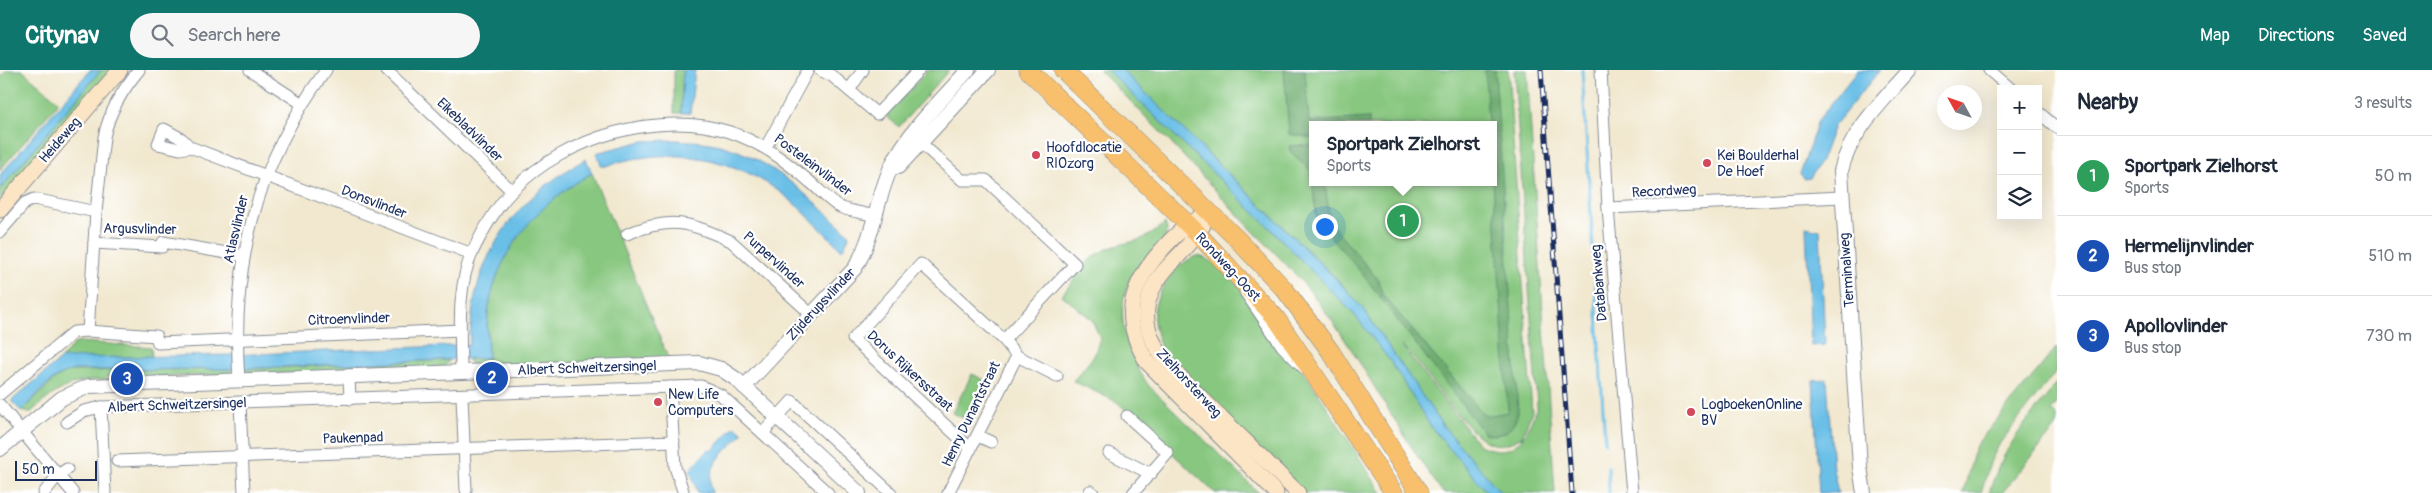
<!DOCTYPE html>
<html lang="en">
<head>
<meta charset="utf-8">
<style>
	body { margin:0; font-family:Pangolin,sans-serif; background:#f6f6f7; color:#1f2937 }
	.controls { position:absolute; right:15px; top:15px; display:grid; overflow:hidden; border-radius:0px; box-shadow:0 5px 20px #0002 }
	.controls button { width:45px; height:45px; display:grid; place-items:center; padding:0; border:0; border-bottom:1px solid #e0e1e3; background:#fff; color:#1f2937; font:25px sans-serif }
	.compass { position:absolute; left:1937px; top:15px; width:45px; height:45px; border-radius:50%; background:#fff; box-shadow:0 5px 20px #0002; rotate:310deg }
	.scale { position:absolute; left:15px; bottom:12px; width:82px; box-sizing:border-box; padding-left:5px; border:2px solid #1b2f5e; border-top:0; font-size:14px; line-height:18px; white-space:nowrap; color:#1b2f5e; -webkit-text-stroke:4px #fff; paint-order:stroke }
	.you { position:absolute; left:1324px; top:156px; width:18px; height:18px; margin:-12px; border:4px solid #fff; border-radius:50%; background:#1a73e8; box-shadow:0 0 0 8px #1a73e833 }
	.badge { display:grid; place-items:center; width:32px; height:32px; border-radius:50%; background:#0f766e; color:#fff; font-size:16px; font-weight:700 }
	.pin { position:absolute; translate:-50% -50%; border:2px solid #fff; box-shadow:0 1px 5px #0006 }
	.popup { position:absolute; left:1309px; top:51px; width:188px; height:65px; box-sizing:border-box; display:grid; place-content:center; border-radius:0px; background:#fff; filter:drop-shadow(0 1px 4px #0005); font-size:16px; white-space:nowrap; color:#747a83 }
	.popup b { font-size:19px; color:#1f2937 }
	.popup::after { content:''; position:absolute; left:50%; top:100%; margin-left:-10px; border:10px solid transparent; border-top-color:#fff }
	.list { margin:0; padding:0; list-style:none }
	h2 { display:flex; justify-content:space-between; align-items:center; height:65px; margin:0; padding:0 20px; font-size:21px }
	h2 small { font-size:16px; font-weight:400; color:#747a83 }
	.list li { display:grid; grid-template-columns:32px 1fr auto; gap:15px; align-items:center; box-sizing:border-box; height:80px; padding:0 20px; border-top:1px solid #e0e1e3 }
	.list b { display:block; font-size:19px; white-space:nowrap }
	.list p { margin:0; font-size:16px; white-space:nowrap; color:#747a83 }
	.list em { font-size:16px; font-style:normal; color:#747a83 }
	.icon { flex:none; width:28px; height:28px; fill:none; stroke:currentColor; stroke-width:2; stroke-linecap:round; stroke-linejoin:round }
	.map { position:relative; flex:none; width:2057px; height:423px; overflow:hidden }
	header { display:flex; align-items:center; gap:30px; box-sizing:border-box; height:70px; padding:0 25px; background:#0f766e; color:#fff }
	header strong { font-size:24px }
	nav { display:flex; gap:28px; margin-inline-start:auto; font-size:18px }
	.search { width:350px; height:45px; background:#f6f6f7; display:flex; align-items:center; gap:12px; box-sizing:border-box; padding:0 18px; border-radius:28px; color:#747a83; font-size:19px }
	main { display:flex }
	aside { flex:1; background:#fff }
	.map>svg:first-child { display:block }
	.green { fill:#87c77f; stroke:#517b6e; fill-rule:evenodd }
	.forest { fill:#6dac6e; stroke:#446e66 }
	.water { fill:#6bbfe7; stroke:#4377a2 }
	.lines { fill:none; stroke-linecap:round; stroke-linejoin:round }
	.stream { stroke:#6bbfe7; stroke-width:3 }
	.minor-casing { stroke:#868c96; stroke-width:13 }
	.tertiary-casing { stroke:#868c96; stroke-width:16 }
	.secondary-casing { stroke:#868c96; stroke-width:17 }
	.primary-casing { stroke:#868c96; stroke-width:19 }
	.minor { stroke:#fff; stroke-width:11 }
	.tertiary { stroke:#fff; stroke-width:14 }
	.secondary { stroke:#fce5c4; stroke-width:15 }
	.primary { stroke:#f8bf6c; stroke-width:18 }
	.rail-casing { stroke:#1b2f5e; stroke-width:5 }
	.rail { stroke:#fff; stroke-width:3; stroke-dasharray:9; stroke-linecap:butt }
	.poi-dot { fill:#d1495b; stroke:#fff; stroke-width:2 }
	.labels { text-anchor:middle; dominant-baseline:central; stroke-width:4.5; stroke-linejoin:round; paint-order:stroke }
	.street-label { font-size:14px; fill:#1b2f5e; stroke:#fff }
	.poi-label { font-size:14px; fill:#1b2f5e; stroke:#fff; text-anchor:start }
</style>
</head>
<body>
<header>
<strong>Citynav</strong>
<div class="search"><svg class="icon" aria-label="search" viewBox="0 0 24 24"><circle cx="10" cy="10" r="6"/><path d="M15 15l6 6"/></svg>Search here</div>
<nav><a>Map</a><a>Directions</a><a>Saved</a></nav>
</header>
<main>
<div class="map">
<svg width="2057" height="423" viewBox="0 0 2057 423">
	<rect width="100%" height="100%" fill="#fff"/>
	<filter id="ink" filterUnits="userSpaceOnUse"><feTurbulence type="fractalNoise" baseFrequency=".02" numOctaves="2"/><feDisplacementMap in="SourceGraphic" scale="10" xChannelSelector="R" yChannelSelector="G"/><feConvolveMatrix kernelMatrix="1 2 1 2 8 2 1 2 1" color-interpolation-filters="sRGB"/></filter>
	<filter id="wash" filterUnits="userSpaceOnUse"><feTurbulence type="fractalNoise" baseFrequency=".0096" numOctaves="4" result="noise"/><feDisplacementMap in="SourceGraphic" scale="20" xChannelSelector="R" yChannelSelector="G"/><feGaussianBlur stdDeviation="1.12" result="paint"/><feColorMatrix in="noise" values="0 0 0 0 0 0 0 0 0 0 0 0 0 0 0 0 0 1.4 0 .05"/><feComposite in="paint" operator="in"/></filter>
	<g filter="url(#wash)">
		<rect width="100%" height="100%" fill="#f1e8cf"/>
		<g class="green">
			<path d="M7,0H22L59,32L0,100V8Z"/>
			<path d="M101,0H112L0,131V119Z"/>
			<path d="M674,0H683L681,43H674Z"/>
			<path d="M928,0H949L899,57L886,46Z"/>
			<path d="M1099,0H1107L1265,153L1353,243L1391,292L1431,357L1488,423H1443C1397,361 1364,292 1317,230C1294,200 1266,175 1240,147C1194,97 1148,48 1099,0Z"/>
			<path d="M1122,0H1508L1532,342L1522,367C1512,372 1504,376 1493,374C1468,370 1423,293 1401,275L1479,375C1516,391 1527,366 1537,336L1514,0H1527L1555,423H1501L1443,356L1363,239L1341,213ZM1313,55H1493V112H1313Z"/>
			<path d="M592,103L669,290L472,295L467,289L488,288C488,274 487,260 488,246C490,204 517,160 547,133C560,121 576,112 592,103Z"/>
			<path d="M1165,153L1167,159L1166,167C1156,181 1139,193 1131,208C1112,244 1128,286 1149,316L1259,423H1215L1117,332L1073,311L1094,286L1100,268L1092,250L1062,225C1074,211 1083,191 1101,182C1126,169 1142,176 1165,153Z"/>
			<path d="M1197,186C1241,187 1354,382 1382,423H1303L1162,281C1159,271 1155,261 1154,251C1151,227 1175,192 1197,186Z"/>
			<path d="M80,272L151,277L152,286L61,289L74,274Z"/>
			<path d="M2057,277V300L2000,373L1991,390L1981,423H1963L1976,375Z"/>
			<path d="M450,290L442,299L249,304L245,299Z"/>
			<path d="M232,299L230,304L224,305L106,307L105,310C71,309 55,321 30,343L21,341L55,309L68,301Z"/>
			<path d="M972,304L991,313L972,352L952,343Z"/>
			<path d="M2057,313V333L2051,340L2057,345V356L2002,423H1989C2005,372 2026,354 2057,313Z"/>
		</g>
		<g class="forest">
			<path d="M1284,0H1305L1309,52L1369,48V55H1313V68L1289,64Z"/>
			<path d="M1485,0H1495L1518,343C1514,360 1501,369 1484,363L1364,206L1317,151L1311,101L1290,81L1289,76L1313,75V112H1325L1330,152L1379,211L1382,224L1485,346L1508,342L1493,112V55H1488Z"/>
		</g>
		<g class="water">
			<path d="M90,0H101L0,119V105Z"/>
			<path d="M683,0H695L690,43H681Z"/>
			<path d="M1107,0H1122L1340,213L1363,239L1443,356L1501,423H1488L1431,357L1391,292L1353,243L1265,153Z"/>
			<path d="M1858,0H1880L1834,56L1821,91L1810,108L1804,109L1800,105L1818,50Z"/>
			<path d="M675,70C687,71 699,71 710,73C768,84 806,125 848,163L849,167L842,180C821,160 800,136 777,120C725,83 661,77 602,97L596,83L643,71Z"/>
			<path d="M586,89L592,103C537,135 498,177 488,242C486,257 488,273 488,288L232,299L75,300C53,303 36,327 21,341L11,331L61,289L66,288L231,285L469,275C471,256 472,236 477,218C493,158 534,118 586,89Z"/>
			<path d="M1806,157L1820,160L1825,275L1811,276Z"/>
			<path d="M1827,309L1833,399L1838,423H1819L1813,310Z"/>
			<path d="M735,356L743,363C726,382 704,395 712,423H698L690,400L709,379L712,381Z"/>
		</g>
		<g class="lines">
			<g class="stream">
				<path d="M1582,0L1605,372"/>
				<path d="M1608,397L1609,423"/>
			</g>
		</g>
	</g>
	<g filter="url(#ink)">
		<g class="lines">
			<defs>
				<g id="minor">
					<path d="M250,0L301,33"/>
					<path d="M386,0L512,121"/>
					<path d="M820,0L832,6L877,44L919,0"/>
					<path d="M1601,0L1608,138L1632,423"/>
					<path d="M1989,0L2011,19"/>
					<path d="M849,20L863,0"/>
					<path d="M2038,42L2057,58"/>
					<path d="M914,67L962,110H986L1075,194L1004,270L1017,286L948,423"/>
					<path d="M190,77L180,79L158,74L164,59L182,69L190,77L472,184"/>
					<path d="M766,77L808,0"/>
					<path d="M1608,138L1842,127"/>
					<path d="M0,162L25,133L34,129L96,142"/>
					<path d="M627,164C672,146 688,152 731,171L812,245"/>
					<path d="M94,173L162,177L163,172L244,186"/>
					<path d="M1245,222L1282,276L1304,298"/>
					<path d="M88,261L96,142L104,67C109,43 123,19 139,0"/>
					<path d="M1017,286L1057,306"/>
					<path d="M461,303C461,264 456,220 472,183C482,162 497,136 513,120C565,67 660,39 730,62C762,73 786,91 810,112C819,119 831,134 842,138C853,142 865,143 875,146"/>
					<path d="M349,307L350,329"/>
					<path d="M239,311C231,193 255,96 326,0"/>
					<path d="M670,317L675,397L683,421"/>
					<path d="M0,324L74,262L88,261L156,266L158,273L461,260"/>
					<path d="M462,326L466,420"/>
					<path d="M240,333L244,423"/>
					<path d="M0,335L73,423"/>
					<path d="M101,337L105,423"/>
					<path d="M1127,346L1168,383L1133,423"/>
					<path d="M67,352L84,341L101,337L701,316L721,325L828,423"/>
					<path d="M763,363L792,331L891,423"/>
					<path d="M978,366L991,372"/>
					<path d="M971,379L853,269L921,194L1004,270"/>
					<path d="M1109,383L1151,404"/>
					<path d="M117,391L674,371"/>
					<path d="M1090,421L1093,423"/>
					<path d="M44,423L58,405L67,399"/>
				</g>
				<g id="tertiary">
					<path d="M898,97L988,0"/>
					<path d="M744,317L855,198C875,165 876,127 893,93C911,58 942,30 968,0"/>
					<path d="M0,379L62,328L89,316L699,293L721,299L736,309L859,423"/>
					<path d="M1864,423L1860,397L1841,101C1850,61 1884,30 1910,0"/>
				</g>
				<g id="secondary">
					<path d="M0,140L120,0"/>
					<path d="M1209,143C1187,154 1175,164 1159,183C1128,219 1122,251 1147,292L1276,423"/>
					<path d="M1203,155C1194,172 1178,185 1166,199C1135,235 1144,267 1172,299L1298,423"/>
				</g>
				<g id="primary">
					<path d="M1028,0L1198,164L1276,248L1394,423"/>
					<path d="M1063,0L1237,169L1285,220L1331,282L1419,423"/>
				</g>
			</defs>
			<use href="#minor" class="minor-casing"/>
			<use href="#tertiary" class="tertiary-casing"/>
			<use href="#secondary" class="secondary-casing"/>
			<use href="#primary" class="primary-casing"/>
			<use href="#minor" class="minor"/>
			<use href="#tertiary" class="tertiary"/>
			<use href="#secondary" class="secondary"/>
			<use href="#primary" class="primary"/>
			<defs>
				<path id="rail" d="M1541,0L1572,423"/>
			</defs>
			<use href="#rail" class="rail-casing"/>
			<use href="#rail" class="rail"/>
		</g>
	</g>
	<g class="poi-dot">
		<circle cx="1036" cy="85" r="5"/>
		<circle cx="1707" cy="93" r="5"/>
		<circle cx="658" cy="332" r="5"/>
		<circle cx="1691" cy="342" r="5"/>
	</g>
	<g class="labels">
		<g class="street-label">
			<text transform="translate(470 60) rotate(44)">Eikebladvlinder</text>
			<text transform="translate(60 70) rotate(-49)">Heideweg</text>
			<text transform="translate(813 95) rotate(37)">Posteleinvlinder</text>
			<text transform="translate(1664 121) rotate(-3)">Recordweg</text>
			<text transform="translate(374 132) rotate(21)">Donsvlinder</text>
			<text transform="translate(140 159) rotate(1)">Argusvlinder</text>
			<text transform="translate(236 159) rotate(-77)">Atlasvlinder</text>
			<text transform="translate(774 190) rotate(42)">Purpervlinder</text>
			<text transform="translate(1228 197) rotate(47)">Rondweg-Oost</text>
			<text transform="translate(1847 200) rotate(-94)">Terminalweg</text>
			<text transform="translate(1599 213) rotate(-95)">Databankweg</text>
			<text transform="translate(821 234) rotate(-47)">Zijderupsvlinder</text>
			<text transform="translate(349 249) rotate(-2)">Citroenvlinder</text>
			<text transform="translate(587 298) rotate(-2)">Albert Schweitzersingel</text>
			<text transform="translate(910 301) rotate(43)">Dorus Rijkersstraat</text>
			<text transform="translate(1189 313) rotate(47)">Zielhorsterweg</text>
			<text transform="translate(177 335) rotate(-2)">Albert Schweitzersingel</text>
			<text transform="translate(971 344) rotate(-64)">Henry Dunantstraat</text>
			<text transform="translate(353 368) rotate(-2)">Paukenpad</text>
		</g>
		<g class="poi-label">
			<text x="1046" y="77">Hoofdlocatie<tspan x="1046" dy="16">RIOzorg</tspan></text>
			<text x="1717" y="85">Kei Boulderhal<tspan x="1717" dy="16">De Hoef</tspan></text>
			<text x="668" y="324">New Life<tspan x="668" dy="16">Computers</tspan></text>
			<text x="1701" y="334">LogboekenOnline<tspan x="1701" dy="16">BV</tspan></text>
		</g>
	</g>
</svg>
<div class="controls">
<button>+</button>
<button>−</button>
<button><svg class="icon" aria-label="layers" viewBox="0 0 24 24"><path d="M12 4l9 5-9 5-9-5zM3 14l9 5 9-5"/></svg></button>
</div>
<svg class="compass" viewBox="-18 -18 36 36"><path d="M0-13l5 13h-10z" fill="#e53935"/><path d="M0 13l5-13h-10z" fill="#747a83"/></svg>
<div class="scale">50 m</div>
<div class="you"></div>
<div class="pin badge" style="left:1403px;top:151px;background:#2e9e5b">1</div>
<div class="popup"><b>Sportpark Zielhorst</b>Sports</div>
<div class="pin badge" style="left:492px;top:308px;background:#1a4fb4">2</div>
<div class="pin badge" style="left:127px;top:309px;background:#1a4fb4">3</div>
</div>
<aside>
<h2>Nearby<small>3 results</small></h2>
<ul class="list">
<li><span class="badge" style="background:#2e9e5b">1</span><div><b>Sportpark Zielhorst</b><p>Sports</p></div><em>50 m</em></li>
<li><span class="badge" style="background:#1a4fb4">2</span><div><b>Hermelijnvlinder</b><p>Bus stop</p></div><em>510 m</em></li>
<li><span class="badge" style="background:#1a4fb4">3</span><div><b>Apollovlinder</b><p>Bus stop</p></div><em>730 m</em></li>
</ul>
</aside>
</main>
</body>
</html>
